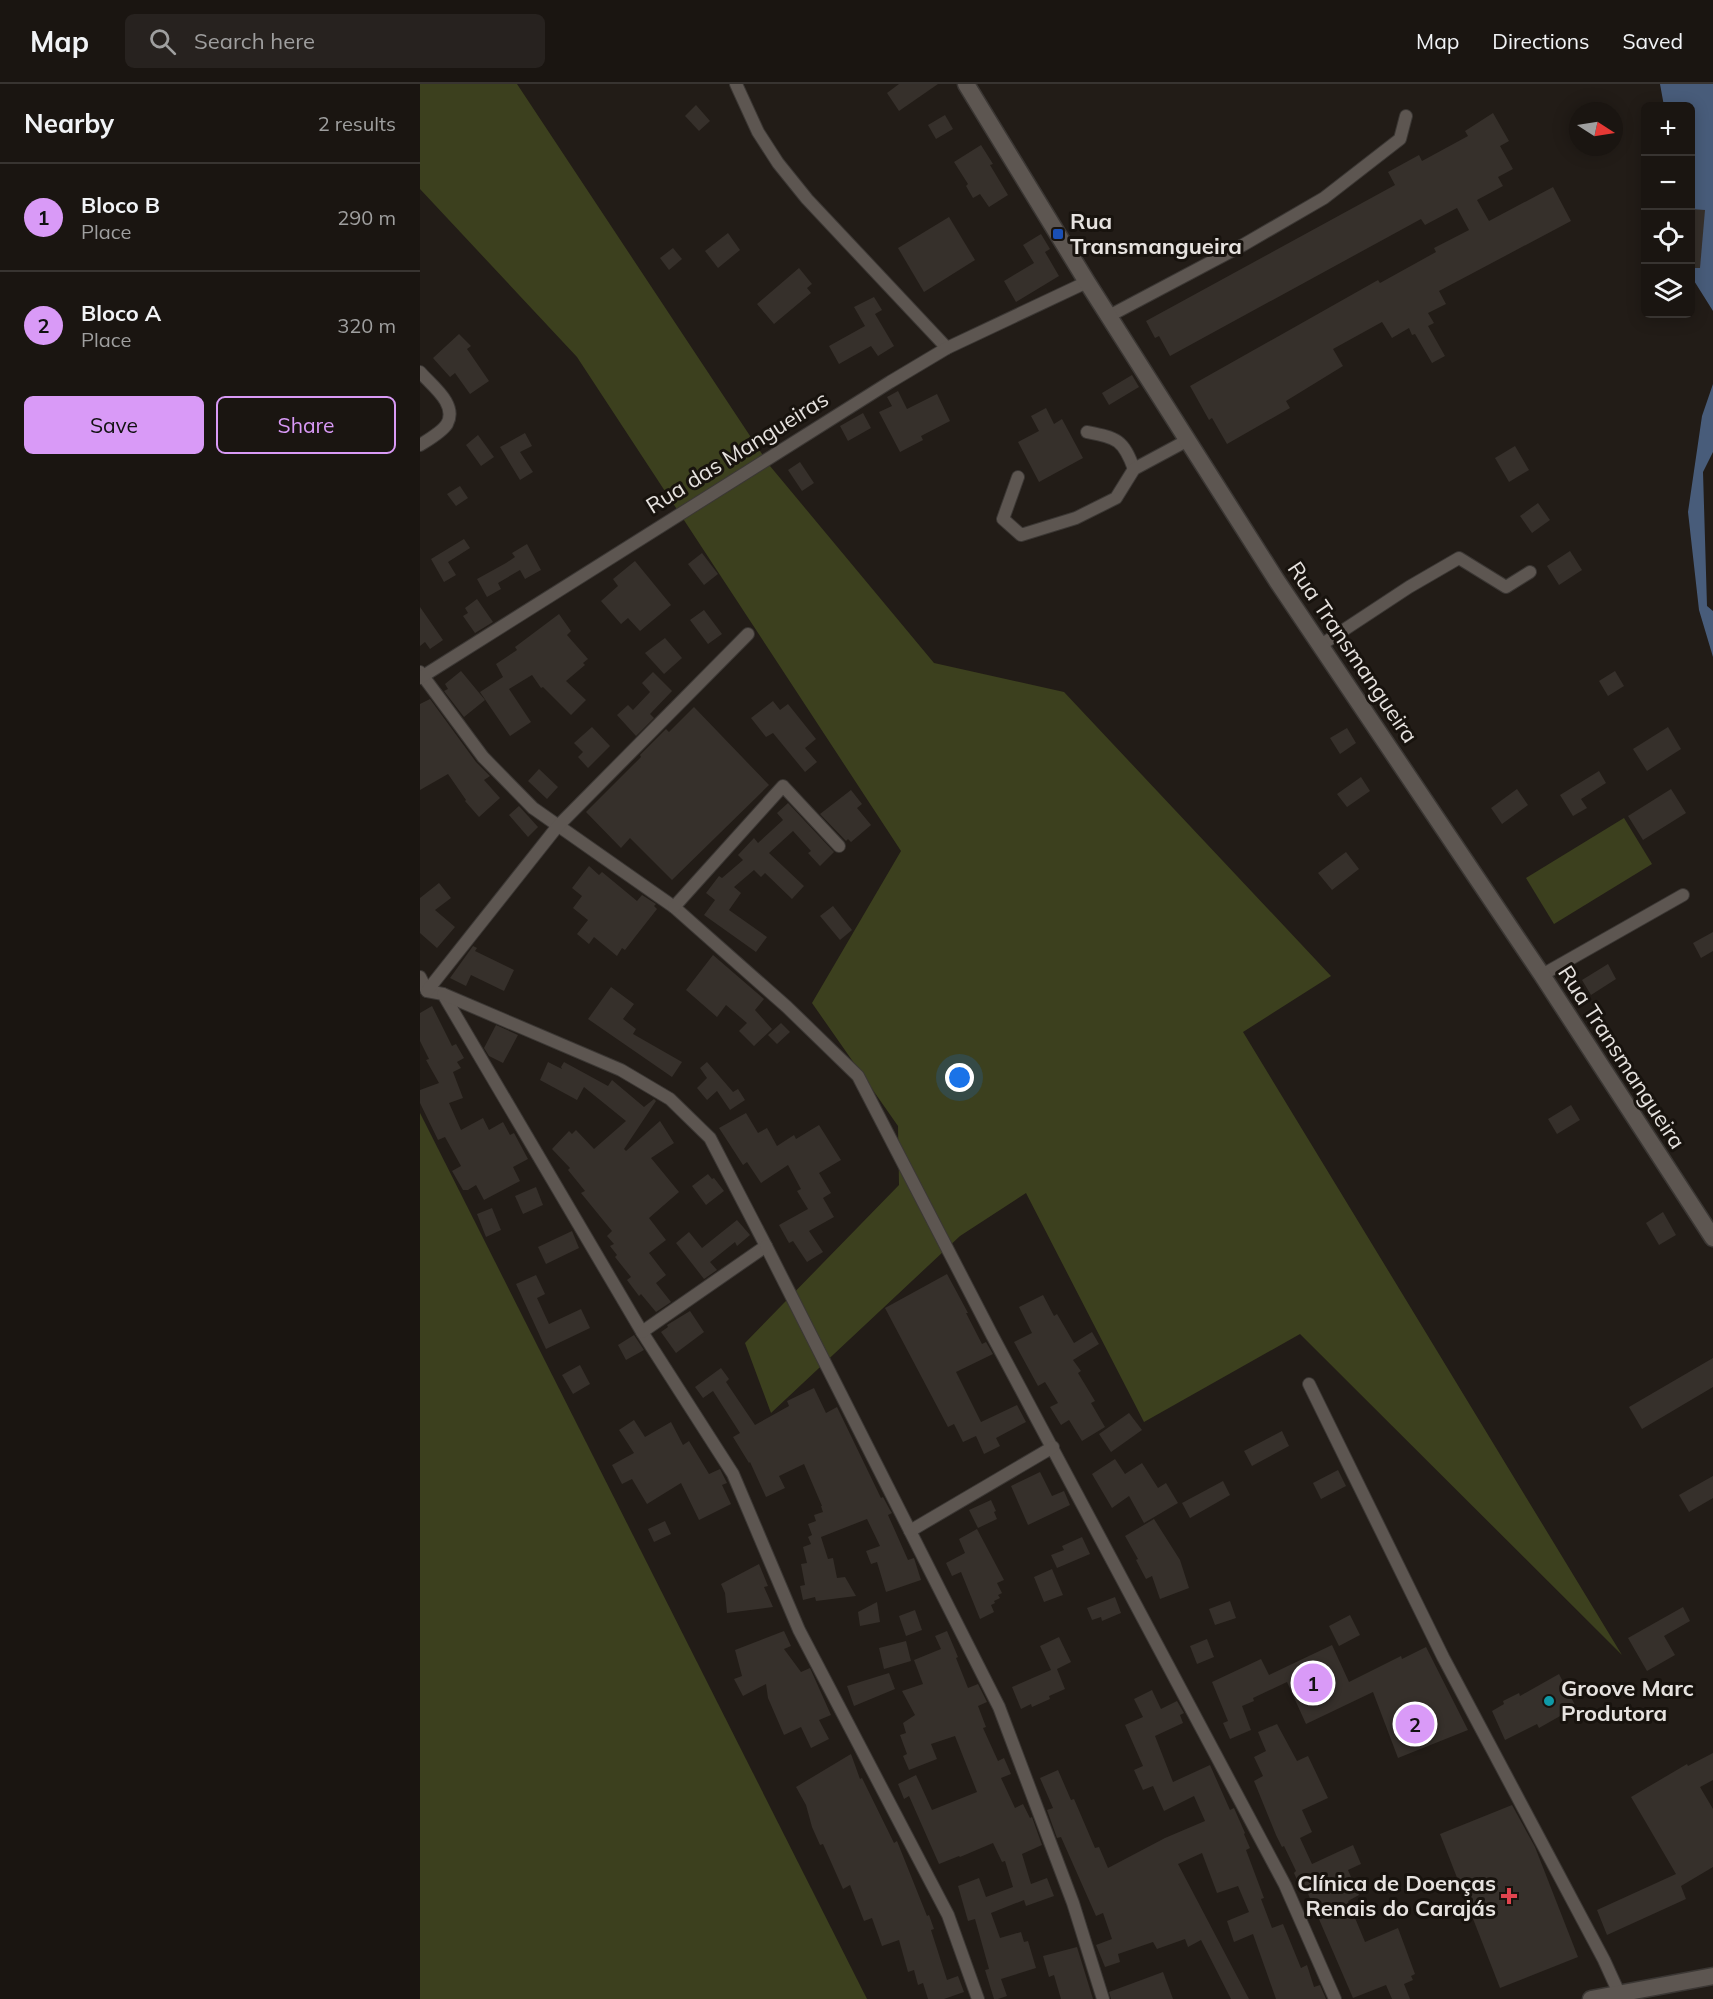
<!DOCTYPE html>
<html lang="en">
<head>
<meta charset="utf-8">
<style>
	body { margin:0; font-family:Mulish,sans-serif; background:#27221f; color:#f1f3f6 }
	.controls { position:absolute; right:18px; top:18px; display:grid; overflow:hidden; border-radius:9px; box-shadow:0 3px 15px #0003 }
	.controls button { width:54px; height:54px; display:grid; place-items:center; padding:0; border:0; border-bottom:2px solid #383431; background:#1a1511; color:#f1f3f6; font:30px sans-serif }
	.compass { position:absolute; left:1149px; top:18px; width:54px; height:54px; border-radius:50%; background:#1a1511; box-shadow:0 3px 15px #0003; rotate:102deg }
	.you { position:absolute; left:540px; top:994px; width:21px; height:21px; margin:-15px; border:4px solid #fff; border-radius:50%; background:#1a73e8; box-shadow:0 0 0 9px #1a73e833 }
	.badge { display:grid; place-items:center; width:39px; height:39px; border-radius:50%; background:#d99af7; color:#111; font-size:20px; font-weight:700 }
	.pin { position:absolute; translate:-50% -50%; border:3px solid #fff; box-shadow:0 2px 6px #0006 }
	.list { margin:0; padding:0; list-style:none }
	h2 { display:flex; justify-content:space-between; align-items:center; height:78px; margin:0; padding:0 24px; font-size:26px }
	h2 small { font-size:20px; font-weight:400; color:#9f9f9f }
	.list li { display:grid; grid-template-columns:39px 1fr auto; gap:18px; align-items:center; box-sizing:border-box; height:108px; padding:0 24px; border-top:2px solid #383431 }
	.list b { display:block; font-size:22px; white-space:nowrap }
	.list p { margin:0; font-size:20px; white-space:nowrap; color:#9f9f9f }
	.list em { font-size:20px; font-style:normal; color:#9f9f9f }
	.actions { display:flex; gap:12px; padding:18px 24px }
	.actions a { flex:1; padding:14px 0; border:2px solid #d99af7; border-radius:9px; text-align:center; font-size:21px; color:#d99af7 }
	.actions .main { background:#d99af7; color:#111 }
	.icon { flex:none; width:33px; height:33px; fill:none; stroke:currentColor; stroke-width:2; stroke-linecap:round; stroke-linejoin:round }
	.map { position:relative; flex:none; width:1293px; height:1915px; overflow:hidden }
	header { display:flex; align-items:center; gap:36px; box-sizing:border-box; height:84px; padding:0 30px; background:#1a1511; border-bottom:2px solid #383431 }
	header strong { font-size:28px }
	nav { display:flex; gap:33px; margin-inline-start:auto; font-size:21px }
	.search { width:420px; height:54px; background:#27221f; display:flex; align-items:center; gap:15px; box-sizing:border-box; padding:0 21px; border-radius:9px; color:#9f9f9f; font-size:22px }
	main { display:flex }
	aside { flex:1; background:#1a1511 }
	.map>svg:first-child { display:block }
	.green { fill:#3c401e }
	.water { fill:#485c7a }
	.building { fill:#36302b }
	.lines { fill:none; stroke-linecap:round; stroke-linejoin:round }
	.minor-casing { stroke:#3b3734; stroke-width:14 }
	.tertiary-casing { stroke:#3b3734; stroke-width:19 }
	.minor { stroke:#5d5651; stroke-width:12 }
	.tertiary { stroke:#5d5651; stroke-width:16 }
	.transit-dot { fill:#1a4fb4; stroke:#18130e; stroke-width:2 }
	.culture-dot { fill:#0f9aa8; stroke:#18130e; stroke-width:2 }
	.health-dot { fill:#e0444e; stroke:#18130e; stroke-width:2 }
	.labels { text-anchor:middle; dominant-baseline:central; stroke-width:6; stroke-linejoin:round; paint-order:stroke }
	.poi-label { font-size:22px; font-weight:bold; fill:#e6e2df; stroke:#18130e; text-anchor:start }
	.street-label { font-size:22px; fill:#e6e2df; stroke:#18130e }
</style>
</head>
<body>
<header>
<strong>Map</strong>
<div class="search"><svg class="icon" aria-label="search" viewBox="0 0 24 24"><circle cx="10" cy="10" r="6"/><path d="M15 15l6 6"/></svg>Search here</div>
<nav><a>Map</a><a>Directions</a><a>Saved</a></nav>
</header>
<main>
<aside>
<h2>Nearby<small>2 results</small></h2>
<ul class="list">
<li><span class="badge">1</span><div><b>Bloco B</b><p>Place</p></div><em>290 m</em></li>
<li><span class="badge">2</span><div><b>Bloco A</b><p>Place</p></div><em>320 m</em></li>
</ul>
<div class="actions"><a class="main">Save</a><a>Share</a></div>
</aside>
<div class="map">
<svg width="1293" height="1915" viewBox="0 0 1293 1915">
	<rect width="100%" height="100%" fill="#221c17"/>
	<g class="green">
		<path d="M0,0H97L350,382L514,579L644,608L911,892L823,948L1202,1571L880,1250L724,1338L606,1109L540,1152L351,1329L325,1259L479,1101L478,1042L392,919L481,767L157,273L0,105Z"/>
		<path d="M1204,734L1232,780L1134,840L1106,794Z"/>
		<path d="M0,1029L447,1915H0Z"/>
	</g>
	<g class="water">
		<path d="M1240,0H1293V227L1271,192L1270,22H1244Z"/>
		<path d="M1293,300V368L1283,388L1287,522L1293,527V573L1279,526L1268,428L1282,332Z"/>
	</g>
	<g class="building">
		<path d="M479,0H518L479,27L467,9Z"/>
		<path d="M276,21L290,37L279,47L265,32Z"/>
		<path d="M1073,29L1089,57L1080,62L1093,85L1078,93L1083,102L1057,116L1069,137L1133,103L1151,137L1019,207L1026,220L1008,229L1014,239L1008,242L1025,272L1012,279L995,250L992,251L989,244L972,254L962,238L913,265L923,282L866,317L870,324L807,360L792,334L789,336L770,302L958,196L960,199L1016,168L1014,164L1049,146L1037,124L1005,141L1001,135L750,272L739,252L735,254L726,237L975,101L968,88L999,71L1002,77L1048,52L1045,47Z"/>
		<path d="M525,31L533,45L516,55L508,41Z"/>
		<path d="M561,61L573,80L570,81L588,111L569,123L560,110L553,114L546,102L548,100L534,78Z"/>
		<path d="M1270,125L1285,126L1280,184H1270Z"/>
		<path d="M529,133L555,176L504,208L478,164Z"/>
		<path d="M308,149L320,166L298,184L285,167Z"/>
		<path d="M621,150L630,165L625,168L639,192L596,218L584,197L614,179L603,161Z"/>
		<path d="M253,164L262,175L249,186L240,174Z"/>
		<path d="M379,184L392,200L387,204L391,209L354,240L337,220Z"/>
		<path d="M454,213L462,226L455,230L474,262L458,272L451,262L419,280L409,262L445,242L434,223Z"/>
		<path d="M39,250L51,262L47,265L69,297L50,310L35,289L30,293L13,274Z"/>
		<path d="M712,291L719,303L689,321L682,309Z"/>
		<path d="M478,307L487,325L517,310L530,337L501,352L503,356L480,368L459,328L472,322L467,313Z"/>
		<path d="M626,324L634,340L642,335L663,374L619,398L598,358L619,347L611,332Z"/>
		<path d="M443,329L451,344L428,357L420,342Z"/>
		<path d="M105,349L112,362L100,368L113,388L100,396L80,363Z"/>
		<path d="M58,351L74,373L61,382L46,361Z"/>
		<path d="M1095,362L1109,386L1089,398L1075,374Z"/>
		<path d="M380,378L394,399L382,407L368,386Z"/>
		<path d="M40,402L48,414L36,422L27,410Z"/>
		<path d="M1118,419L1130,436L1112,449L1100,432Z"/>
		<path d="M44,455L50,464L28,478L36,491L24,498L11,475Z"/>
		<path d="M107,460L121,486L105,495L100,486L78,499L81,505L67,513L57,495L86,479L95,473L92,469Z"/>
		<path d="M1150,467L1162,486L1139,501L1127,482Z"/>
		<path d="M282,469L298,490L284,501L268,480Z"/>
		<path d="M215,477L251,521L220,547L208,534L201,540L181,517L198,502L193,495Z"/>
		<path d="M57,515L73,538L55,549L43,532L48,529L45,524Z"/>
		<path d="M0,523L23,556L10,565L5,558L0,562Z"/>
		<path d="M284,526L302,550L288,560L270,536Z"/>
		<path d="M139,530L151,547L147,551L168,575L163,579L165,581L146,597L166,616L151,631L123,603L121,604L112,591L89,605L111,638L90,652L60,608L83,593L76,580L97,566L95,563Z"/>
		<path d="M245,554L262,574L244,590L225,569Z"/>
		<path d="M41,587L65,616L44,633L24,607L28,605L25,600Z"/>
		<path d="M1195,587L1204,602L1188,612L1179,597Z"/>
		<path d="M233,588L252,607L230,630L234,634L216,652L197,631L208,621L213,626L230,608L222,599Z"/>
		<path d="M10,615L56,678L70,692L64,696L80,714L59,733L45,717L46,716L28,690L0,706V620Z"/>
		<path d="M353,617L360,626L368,620L396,655L385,664L397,678L385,688L353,649L346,653L331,634Z"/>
		<path d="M274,623L349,701L252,796L210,754L201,764L166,728L221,673L220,671L246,645L249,648Z"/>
		<path d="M172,643L190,662L168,684L158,673L163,668L154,659Z"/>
		<path d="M1248,643L1261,665L1227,687L1213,665Z"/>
		<path d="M927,644L936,659L920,670L910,654Z"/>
		<path d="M119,685L138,703L127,715L108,697Z"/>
		<path d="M1179,687L1186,699L1161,715L1167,724L1153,732L1140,711Z"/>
		<path d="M941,693L950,707L927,723L917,710Z"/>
		<path d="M1097,705L1108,721L1082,740L1071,724Z"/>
		<path d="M1251,705L1266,729L1223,756L1208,732Z"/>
		<path d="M431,706L442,720L437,724L451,741L431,758L428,755L426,757L400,730Z"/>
		<path d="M368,719L414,768L400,782L388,769L391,767L373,747L349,769L384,802L372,815L345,789L341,793L334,786L314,803L321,809L309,826L347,853L336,868L284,831L295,816L286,809L299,792L302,794L323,776L318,771L334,754L338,759L363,736L357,729Z"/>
		<path d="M99,722L118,743L108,753L89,731Z"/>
		<path d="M926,768L939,785L912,806L898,789Z"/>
		<path d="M169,782L179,791L182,788L217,817L222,811L236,820L234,822L237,825L215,853L205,866L202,864L197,872L174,853L169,860L157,850L168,836L153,824L162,812L152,804Z"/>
		<path d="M19,799L31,814L15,826L35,843L17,864L0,849V814Z"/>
		<path d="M413,822L432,846L420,856L400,832Z"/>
		<path d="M1293,848V867L1281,874L1273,859Z"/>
		<path d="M53,862L57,864L55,867L94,886L84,907L51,891L46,902L30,894Z"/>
		<path d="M293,871L344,915L335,926L352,945L334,962L319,947L327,939L306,921L297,933L266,906Z"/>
		<path d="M1188,880L1196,895L1171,911L1162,896Z"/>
		<path d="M191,903L214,920L203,935L216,945L213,950L262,978L252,993L168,935Z"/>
		<path d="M12,922L32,962L36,960L44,974L37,978L41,984L33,988L43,1014L29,1019L41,1046L63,1034L69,1046L83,1038L90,1051L94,1049L108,1075L93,1083L100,1097L64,1116L56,1101L48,1106H43L32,1087L41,1082L25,1053L18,1056L0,1019V1006L19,999L6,976L9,975L0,957V929Z"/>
		<path d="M361,939L370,948L357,960L348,951Z"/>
		<path d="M76,941L98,951L83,979L69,972L64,964Z"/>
		<path d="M128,978L142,985L141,983L144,978L188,1002L192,996L224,1023L234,1015L236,1017L204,1065L206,1067L240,1037L254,1059L231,1074L259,1108L229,1134L246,1156L229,1169L246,1191L236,1199L251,1218L236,1228L221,1210L219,1212L207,1196L211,1193L195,1173L197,1171L190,1162L194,1160L187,1152L192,1147L161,1109L165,1107L148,1086L150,1084L132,1065L149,1047L152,1050L156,1046L174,1065L206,1037L164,1003L157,1016L120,996Z"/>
		<path d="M287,978L313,1008L318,1005L325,1016L310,1026L297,1007L287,1016L277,1004L287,994L280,984Z"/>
		<path d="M1151,1021L1160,1036L1137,1050L1128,1035Z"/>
		<path d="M326,1029L338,1049L347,1044L357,1062L374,1051L376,1055L399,1041L421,1076L399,1089L411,1109L403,1114L414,1133L389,1147L403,1168L387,1178L373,1157L369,1159L359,1141L388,1125L377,1107L381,1105L368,1081L341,1099L327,1078L323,1081L299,1044Z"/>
		<path d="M288,1090L292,1095L294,1094L304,1107L286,1121L272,1102Z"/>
		<path d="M116,1103L123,1121L103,1130L95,1112Z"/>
		<path d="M72,1124L81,1146L66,1153L57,1130Z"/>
		<path d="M1243,1128L1256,1151L1239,1161L1226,1139Z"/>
		<path d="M317,1136L330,1151L317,1162L315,1158L290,1178L297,1186L284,1195L256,1159L269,1148L282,1164Z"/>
		<path d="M152,1147L159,1164L126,1180L118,1163Z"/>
		<path d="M527,1190L548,1229H546L562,1260L566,1258L573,1270L536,1288L561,1338L597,1321L606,1338L576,1354L580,1362L564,1370L556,1352L543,1358L534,1340L528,1343L465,1224Z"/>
		<path d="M116,1191L125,1210L117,1214L129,1240L161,1225L170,1244L126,1265L96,1200Z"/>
		<path d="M623,1211L634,1232L637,1230L654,1259L672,1248L679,1260L653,1276L661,1287L658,1289L675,1317L671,1319L685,1343L662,1357L649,1336L641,1341L630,1323L638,1319L625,1298L618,1302L594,1258L612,1249L599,1223Z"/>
		<path d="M270,1227L284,1248L256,1269L241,1248L248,1243L247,1241Z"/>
		<path d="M214,1251L224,1266L206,1276L198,1261Z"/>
		<path d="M1293,1274V1303L1222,1345L1209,1323Z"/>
		<path d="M160,1281L170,1300L153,1310L142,1291Z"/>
		<path d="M301,1284L309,1295L306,1298L335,1341L369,1322L367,1317L394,1304L406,1329L417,1323L461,1414L463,1413L470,1426L472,1429L468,1431L488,1476L494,1474L501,1496L466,1508L457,1478L451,1480L446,1467L460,1462L447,1435L401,1453L408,1475L413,1474L417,1494L425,1493L436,1512L396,1517L395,1513L383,1516L380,1502L385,1501L381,1480L387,1479L383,1463L391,1460L388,1453L392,1451L388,1440L396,1437L394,1431L403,1428L401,1422H402L384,1380L359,1392L365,1404L346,1413L330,1378L329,1379L313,1353L320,1349L293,1307L283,1314L275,1303Z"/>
		<path d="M709,1329L722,1346L691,1368L679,1350Z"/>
		<path d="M214,1336L225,1353L251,1338L263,1361L269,1357L289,1390L300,1385L307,1399L302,1401L311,1420L279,1436L261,1399L227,1420L212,1395L202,1400L192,1381L214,1369L199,1346Z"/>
		<path d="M862,1347L869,1362L832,1382L824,1367Z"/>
		<path d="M695,1375L705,1390L722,1379L738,1404L746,1399L758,1419L724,1439L709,1412L692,1424L672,1390Z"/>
		<path d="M918,1386L926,1402L901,1415L893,1399Z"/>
		<path d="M620,1388L632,1412L644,1407L650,1421L608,1441L591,1402Z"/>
		<path d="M1293,1392V1414L1269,1428L1259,1411Z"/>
		<path d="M803,1397L810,1411L770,1434L762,1419Z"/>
		<path d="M571,1416L576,1427L574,1428L577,1435L558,1444L549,1426Z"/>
		<path d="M734,1435L760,1476L769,1504L740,1515L732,1492L726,1495L716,1476L718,1475L705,1452Z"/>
		<path d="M245,1437L251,1450L234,1458L228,1445Z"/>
		<path d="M557,1445L584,1496L577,1499L582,1509L578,1511L580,1514L574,1517L575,1519L571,1521L574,1528L560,1535L541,1488L532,1492L526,1479L545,1469L539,1455Z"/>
		<path d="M662,1453L670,1470L637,1484L631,1471L644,1466L642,1462Z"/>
		<path d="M339,1480L348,1502L344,1503L353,1523L307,1529L305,1509L301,1500Z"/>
		<path d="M632,1485L643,1511L624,1518L614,1493Z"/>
		<path d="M695,1513L701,1529L682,1537L681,1533L672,1536L667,1524Z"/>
		<path d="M810,1517L816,1534L795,1541L789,1525Z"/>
		<path d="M457,1518L460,1538L440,1542L438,1528Z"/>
		<path d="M1263,1523L1270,1537L1244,1552L1255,1571L1227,1587L1208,1554Z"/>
		<path d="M495,1526L502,1546L486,1552L479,1532Z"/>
		<path d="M930,1531L940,1551L919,1562L909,1542Z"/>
		<path d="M364,1547L371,1562L364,1565L381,1588L390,1584L411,1631L399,1636L409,1655L391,1664L381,1643L364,1651L348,1614L346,1600L323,1612L314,1595L322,1592L315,1566Z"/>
		<path d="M527,1547L538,1573L536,1574L548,1604L558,1600L567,1618L558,1622L566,1643L563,1644L578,1677L584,1674L591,1690L581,1694L595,1724L603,1720L610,1734L612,1733L622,1761L602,1770L611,1800L627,1794L634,1812L606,1822L604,1816L571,1829L580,1854L601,1848L604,1858L608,1857L616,1884L581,1895L587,1912L578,1915H574L565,1886L569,1885L555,1835L548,1837L538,1802L559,1794L566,1813L593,1803L585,1777L582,1778L573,1759L540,1773L539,1772L519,1780L489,1712L484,1715L478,1700L496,1691L512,1726L557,1708L535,1652L511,1660L517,1675L489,1686L483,1672L487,1670L480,1651L486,1649L483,1639L495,1631L482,1607L503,1600L494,1576L521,1565L515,1552Z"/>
		<path d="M639,1553L651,1578L637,1585L645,1605L629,1612L630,1615L612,1623L611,1620L601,1625L592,1603L631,1586L620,1562Z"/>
		<path d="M787,1555L794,1573L777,1580L770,1562Z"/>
		<path d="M486,1557L491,1577L464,1585L459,1564Z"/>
		<path d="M912,1561L929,1598L981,1572L982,1575L1006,1563L1048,1646L978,1674L953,1608L886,1640L867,1598L833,1614L834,1617L822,1622L831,1646L810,1655L803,1639L808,1637L792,1598L841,1575L849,1591Z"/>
		<path d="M469,1589L475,1605L434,1622L427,1602Z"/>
		<path d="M1139,1590L1156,1623L1119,1644L1117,1640L1085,1656L1072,1627L1084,1620L1083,1617L1099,1609L1100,1612Z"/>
		<path d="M732,1606L741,1625L757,1617L764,1629L760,1631L763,1639L735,1652L753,1698L790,1681L810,1726L814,1724L825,1749L824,1750L830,1764L826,1766L844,1814L841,1815L852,1844L863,1840L881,1884L887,1881L894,1903L900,1901L906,1915H856L833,1850L814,1858L807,1837L829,1828L818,1802L797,1809L782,1769L758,1780L829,1915H811L781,1856L768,1863L765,1855L737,1865L733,1858L698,1870L700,1878L685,1883L676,1861L692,1855L683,1829L676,1832L641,1753L637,1754L627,1726L633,1724L620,1694L638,1686L651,1716L654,1715L675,1764L679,1763L688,1784L745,1754L785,1737L774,1712L744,1727L733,1702L723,1706L714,1686L723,1682L705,1641L723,1633L714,1615Z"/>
		<path d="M857,1640L877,1677L888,1672L908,1714L882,1726L892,1748L880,1754L892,1780L933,1761L941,1780L928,1786L939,1811L928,1817L945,1858L978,1844L995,1890L991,1892L993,1896L984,1900L990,1915H972L966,1901L933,1914L886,1805L882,1807L874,1789L876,1787L864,1762L862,1763L856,1751L834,1697L843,1692L834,1673L846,1667L838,1648Z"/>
		<path d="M1293,1669V1696L1280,1703L1293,1725V1783L1261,1802L1266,1815L1187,1851L1177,1826L1256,1790L1211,1713L1267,1680L1268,1682Z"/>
		<path d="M431,1670L440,1695L442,1694L474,1759L477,1757L507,1832L509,1831L514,1845L511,1846L527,1896L538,1892L544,1908L524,1915H508L503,1899L498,1901L494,1886L488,1888L479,1856L462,1862L452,1834L444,1837L430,1801L423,1805L403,1760L400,1761L392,1743L386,1721L376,1703Z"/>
		<path d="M1092,1721L1115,1763L1158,1873L1080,1904L1020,1750Z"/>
		<path d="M657,1863L673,1915H641L634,1891L629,1893L623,1872Z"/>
		<path d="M743,1888L753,1915H691L689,1908Z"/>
	</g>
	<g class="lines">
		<defs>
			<g id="minor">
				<path d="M316,0L338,48L358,79L387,115L527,264"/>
				<path d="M689,232L823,161L904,114L980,55L986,32"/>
				<path d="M0,288C12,302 38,320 27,340C22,348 8,356 0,361"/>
				<path d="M667,348C697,354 703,355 714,385"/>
				<path d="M598,393L583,435L601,451L656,434L696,414L714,385L768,356"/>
				<path d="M901,561L989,503L1039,474L1086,503L1110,488"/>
				<path d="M0,588L63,673L113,724L254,823L367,923L438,992L572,1251L865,1801L915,1915"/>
				<path d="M0,594L470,298L527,264L667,198"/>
				<path d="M254,823L363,702L419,762"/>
				<path d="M1122,891L1263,811"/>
				<path d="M0,893L7,907L23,910L222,1248L313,1390L379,1546L528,1831L558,1915"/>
				<path d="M7,907L137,743L328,550"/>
				<path d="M23,910L201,986L250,1015L290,1054L346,1162L222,1248"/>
				<path d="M346,1162L579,1623L653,1819L683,1915"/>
				<path d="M889,1300L1023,1573L1184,1876L1199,1909"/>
				<path d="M490,1447L633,1363"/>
			</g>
			<g id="tertiary">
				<path d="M546,0L667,198L857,497L1122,891L1293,1154"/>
				<path d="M1171,1915L1293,1892"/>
			</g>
		</defs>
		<use href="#minor" class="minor-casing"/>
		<use href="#tertiary" class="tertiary-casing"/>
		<use href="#minor" class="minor"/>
		<use href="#tertiary" class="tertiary"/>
	</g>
	<rect class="transit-dot" x="632" y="144" width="12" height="12" rx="3"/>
	<circle class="culture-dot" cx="1129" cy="1617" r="6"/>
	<path class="health-dot" d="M1086 1803h6v6h6v6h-6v6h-6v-6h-6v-6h6z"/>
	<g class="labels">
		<g class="poi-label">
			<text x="650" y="137">Rua<tspan x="650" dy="25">Transmangueira</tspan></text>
			<text x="1141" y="1604">Groove Marc<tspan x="1141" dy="25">Produtora</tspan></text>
			<text x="1076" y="1799" text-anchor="end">Clínica de Doenças<tspan x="1076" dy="25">Renais do Carajás</tspan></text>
		</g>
		<g class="street-label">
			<text transform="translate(317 368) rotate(-32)">Rua das Mangueiras</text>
			<text transform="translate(933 568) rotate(56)">Rua Transmangueira</text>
			<text transform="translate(1202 973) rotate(57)">Rua Transmangueira</text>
		</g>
	</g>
</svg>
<div class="controls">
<button>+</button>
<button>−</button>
<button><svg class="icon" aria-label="locate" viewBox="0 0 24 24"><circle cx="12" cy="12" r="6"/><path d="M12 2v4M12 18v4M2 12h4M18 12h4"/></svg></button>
<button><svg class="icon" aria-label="layers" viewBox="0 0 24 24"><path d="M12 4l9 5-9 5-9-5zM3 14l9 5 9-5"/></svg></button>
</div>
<svg class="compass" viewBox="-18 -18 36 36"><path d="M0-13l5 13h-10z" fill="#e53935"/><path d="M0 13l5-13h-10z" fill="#9f9f9f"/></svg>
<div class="you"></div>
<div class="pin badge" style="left:893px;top:1599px">1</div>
<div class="pin badge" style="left:995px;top:1640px">2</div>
</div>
</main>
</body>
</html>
